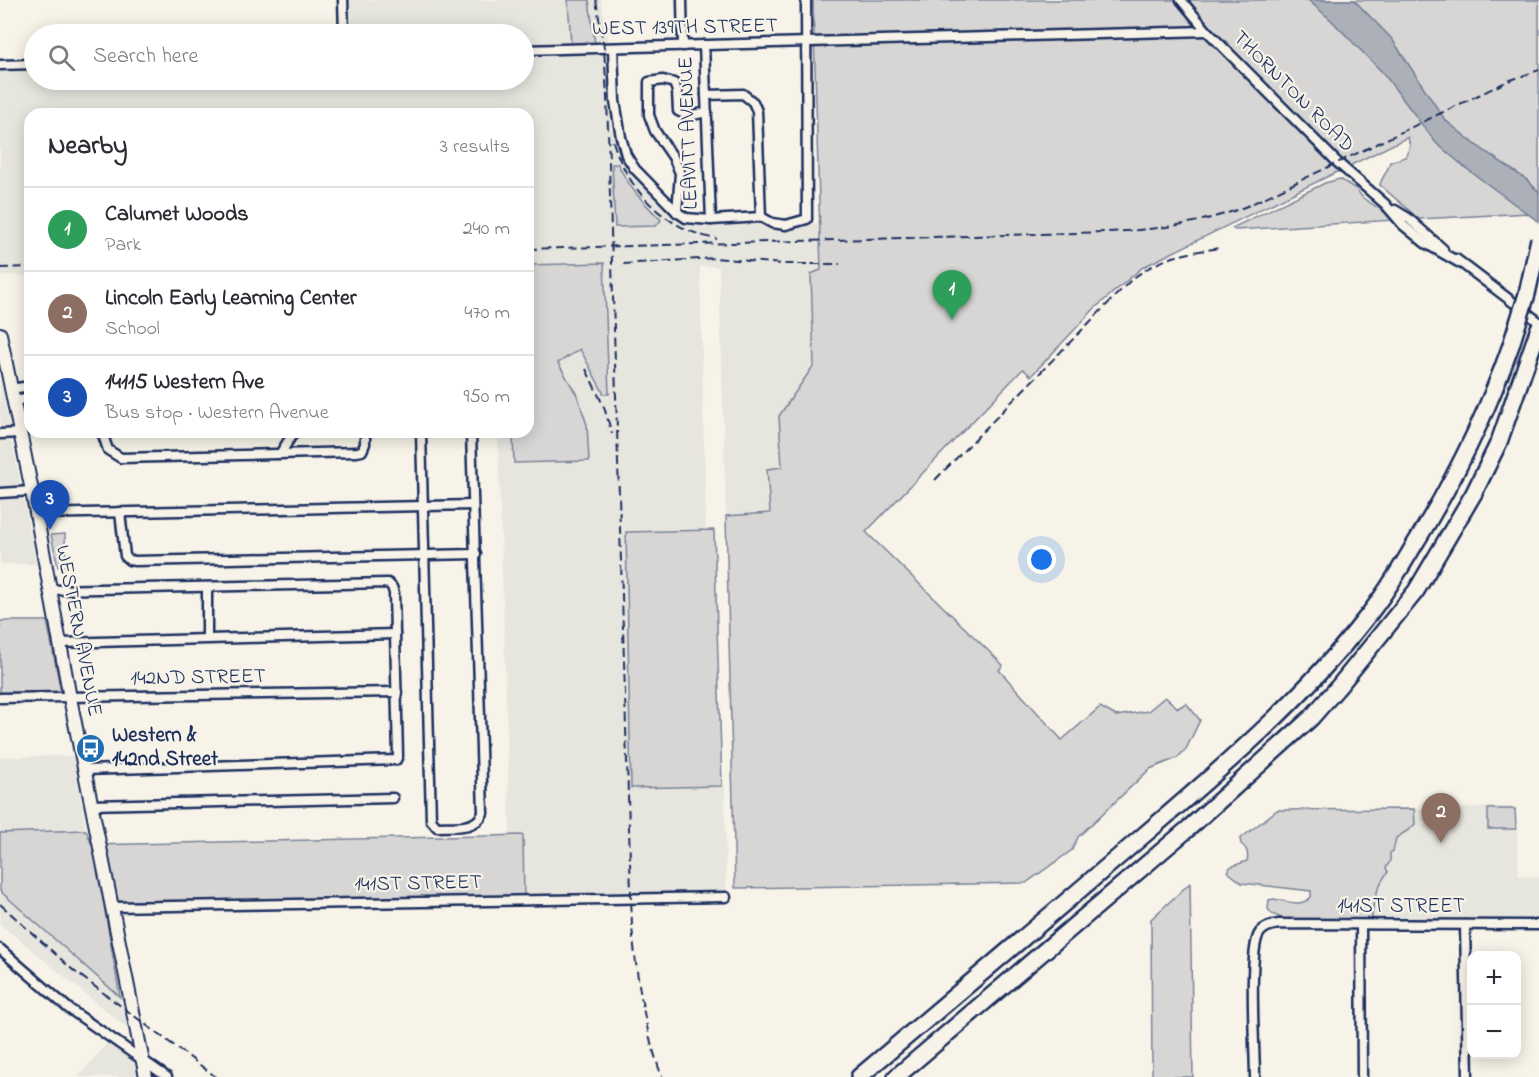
<!DOCTYPE html>
<html lang="en">
<head>
<meta charset="utf-8">
<style>
	body { margin:0; font-family:"Indie Flower",sans-serif; background:#f7f7f7; color:#2b2b33 }
	.controls { position:absolute; right:18px; bottom:18px; display:grid; overflow:hidden; border-radius:12px; box-shadow:0 3px 15px #0003 }
	.controls button { width:54px; height:54px; display:grid; place-items:center; padding:0; border:0; border-bottom:2px solid #e1e1e2; background:#fff; color:#2b2b33; font:30px sans-serif }
	.you { position:absolute; left:1042px; top:560px; width:21px; height:21px; margin:-15px; border:4px solid #fff; border-radius:50%; background:#1a73e8; box-shadow:0 0 0 9px #1a73e833 }
	.badge { display:grid; place-items:center; width:39px; height:39px; border-radius:50%; background:#0b8043; color:#fff; font-size:20px; font-weight:700 }
	.pin { position:absolute; translate:-50% -50px; filter:drop-shadow(0 2px 3px #0008) }
	.pin::after { content:''; position:absolute; top:32px; width:21px; height:18px; background:inherit; clip-path:polygon(0 0,100% 0,50% 100%) }
	.list { margin:0; padding:0; list-style:none }
	h2 { display:flex; justify-content:space-between; align-items:center; height:78px; margin:0; padding:0 24px; font-size:26px }
	h2 small { font-size:20px; font-weight:400; color:#7c7c81 }
	.list li { display:grid; grid-template-columns:39px 1fr auto; gap:18px; align-items:center; box-sizing:border-box; height:84px; padding:0 24px; border-top:2px solid #e1e1e2 }
	.list b { display:block; font-size:22px; white-space:nowrap }
	.list p { margin:0; font-size:20px; white-space:nowrap; color:#7c7c81 }
	.list em { font-size:20px; font-style:normal; color:#7c7c81 }
	.icon { flex:none; width:33px; height:33px; fill:none; stroke:currentColor; stroke-width:2; stroke-linecap:round; stroke-linejoin:round }
	.map { position:relative; flex:none; width:1539px; height:1077px; overflow:hidden }
	.search { position:absolute; background:#fff; box-shadow:0 3px 15px #0003; left:24px; top:24px; width:510px; height:66px; display:flex; align-items:center; gap:15px; box-sizing:border-box; padding:0 21px; border-radius:33px; color:#7c7c81; font-size:22px }
	.panel { position:absolute; background:#fff; box-shadow:0 3px 15px #0003; left:24px; top:108px; width:510px; height:330px; border-radius:18px }
	.map>svg:first-child { display:block }
	.built { fill:#e6e5de; fill-rule:evenodd }
	.green { fill:#d7d6d4; stroke:#798299; stroke-width:1.5 }
	.water { fill:#acb0b9; stroke:#727c95; stroke-width:1.5 }
	.lines { fill:none; stroke-linecap:round; stroke-linejoin:round }
	.street-casing { stroke:#1b2f5e; stroke-width:13 }
	.secondary-casing { stroke:#1b2f5e; stroke-width:16 }
	.highway-casing { stroke:#1b2f5e; stroke-width:20 }
	.street { stroke:#f7f3e8; stroke-width:8 }
	.secondary { stroke:#f7f3e8; stroke-width:12 }
	.highway { stroke:#f7f3e8; stroke-width:15 }
	.rail { stroke:#1b2f5e; stroke-width:2; stroke-dasharray:9 4.5; stroke-linecap:butt }
	.highway-bridge-casing { stroke:#1b2f5e; stroke-width:20; stroke-linecap:butt }
	.highway-bridge { stroke:#f7f3e8; stroke-width:15 }
	.labels { text-anchor:middle; dominant-baseline:central; stroke-width:4.5; stroke-linejoin:round; paint-order:stroke }
	.street-label { font-size:21px; fill:#1b2f5e; stroke:#f7f3e8 }
	.poi-label { font-size:21px; font-weight:bold; fill:#1b2f5e; stroke:#f7f3e8; text-anchor:start }
</style>
</head>
<body>
<div class="map">
<svg width="1539" height="1077" viewBox="0 0 1539 1077">
	<rect width="100%" height="100%" fill="#f7f3e8"/>
	<filter id="ink" filterUnits="userSpaceOnUse"><feTurbulence type="fractalNoise" baseFrequency=".0167" numOctaves="2"/><feDisplacementMap in="SourceGraphic" scale="12" xChannelSelector="R" yChannelSelector="G"/><feConvolveMatrix kernelMatrix="1 2 1 2 8 2 1 2 1" color-interpolation-filters="sRGB"/></filter>
	<g filter="url(#ink)">
		<g class="built">
			<path d="M348,0H568L571,44L524,46V34H349Z"/>
			<path d="M589,0H601L609,43L595,44Z"/>
			<path d="M609,51L612,104L632,171L650,193L676,215L757,220L765,226L797,227L819,223L821,270L811,274L814,365L779,416L782,468L767,469L770,513L726,516L719,267L700,266L706,530L626,533L631,788L725,786L726,897L524,901L523,835H510L498,436H513L514,463L589,461L587,425L577,395L558,362L580,349L604,394H609L604,264L528,265V114H30V275L0,276V69L34,68V80H524V53ZM618,164L625,179L641,200L615,227Z"/>
			<path d="M0,379L11,436L36,564H0Z"/>
			<path d="M73,756L86,830L0,833V757Z"/>
			<path d="M1516,807L1519,876L1539,877V919L1365,920L1364,809Z"/>
			<path d="M0,891L120,997L128,1029L0,924Z"/>
			<path d="M108,1042L135,1063L137,1077H78Z"/>
		</g>
		<g class="green">
			<path d="M568,0H589L595,44H571Z"/>
			<path d="M813,0H1539V192L1527,180L1476,145L1445,120L1529,213L1419,219L1380,185C1382,176 1388,172 1390,162L1405,157L1410,147L1408,137L1143,267L1095,308L1031,376L1023,369L866,532L1003,665L999,670L1062,740L1100,707L1116,716L1148,711L1165,697L1178,708L1186,703L1200,720L1186,749L1177,758L1150,769L1078,837L1072,850L1026,883L735,888L726,516L770,513L767,469L782,467L779,416L814,365L811,274L821,270Z"/>
			<path d="M612,164H618C628,187 644,203 661,220L656,226L615,227Z"/>
			<path d="M1340,179L1356,189L1363,198L1396,220L1235,230L1232,228L1325,183Z"/>
			<path d="M604,263L609,394H604L580,349L558,363L577,395L587,425L589,461L514,463L513,436H498V432H528V265Z"/>
			<path d="M714,530L722,786L631,788L626,532Z"/>
			<path d="M65,534L66,566L58,567L51,535Z"/>
			<path d="M0,621H47L61,692L0,693Z"/>
			<path d="M1414,809L1415,824L1410,829L1396,838L1393,851L1390,853V861L1386,868L1388,872C1378,884 1372,903 1372,919L1286,920L1272,914L1268,909L1269,900L1274,899C1287,901 1301,908 1311,897V891L1242,883L1228,872L1230,867L1247,861C1249,853 1247,848 1241,844L1240,839L1277,810Z"/>
			<path d="M1488,809H1515L1516,829H1488Z"/>
			<path d="M86,830L92,845L523,835L524,901L111,907L103,899L120,997L0,891V833Z"/>
			<path d="M1190,883L1193,1077H1152L1151,919Z"/>
		</g>
		<path class="water" d="M1308,0H1354L1392,39L1445,120L1476,145L1527,180L1539,192V222L1467,169L1436,143L1383,73L1331,20Z"/>
		<g class="lines">
			<defs>
				<g id="street">
					<path d="M343,0L344,34"/>
					<path d="M682,0L683,46"/>
					<path d="M1181,0L1207,31L1338,163L1385,204L1403,225L1425,243L1460,263"/>
					<path d="M704,45L711,220"/>
					<path d="M613,48L615,101L621,137L626,155L635,169L677,212L686,218L711,220L761,217L772,223L786,225L807,219L806,0"/>
					<path d="M524,50L1207,31"/>
					<path d="M0,65L34,64"/>
					<path d="M706,95L743,94L753,102L757,111L761,217"/>
					<path d="M1395,210L1408,218L1443,249"/>
					<path d="M677,212L680,173L673,157L655,131L649,115V82L663,80L674,83L677,91L678,111L688,116L707,112"/>
					<path d="M1456,259L1539,322"/>
					<path d="M11,389L30,386"/>
					<path d="M13,401L30,398"/>
					<path d="M102,432L108,450L121,458L357,452L362,451L365,444V432"/>
					<path d="M421,432L431,820L437,827C453,826 476,830 483,813L471,432"/>
					<path d="M0,434L20,433"/>
					<path d="M280,454L294,432"/>
					<path d="M0,493L32,491"/>
					<path d="M120,512L125,556L129,560L135,561L476,554"/>
					<path d="M36,514L473,505"/>
					<path d="M207,587V638"/>
					<path d="M51,590L388,583L392,587L394,593L398,756L396,760L85,770"/>
					<path d="M60,643L395,634"/>
					<path d="M0,698L397,692"/>
					<path d="M91,805L393,798"/>
					<path d="M111,907L726,897"/>
					<path d="M1361,925L1362,1077"/>
					<path d="M1465,925L1468,1077"/>
					<path d="M0,949L68,1008L167,1077"/>
					<path d="M1255,1077C1255,1051 1248,952 1259,934C1263,927 1272,925 1279,924L1539,925"/>
				</g>
				<path id="secondary" d="M0,334L32,491L70,698L146,1077"/>
				<g id="highway">
					<path d="M859,1077C949,1001 1040,924 1130,847C1213,776 1299,704 1366,618C1384,596 1399,571 1413,547C1453,483 1486,416 1511,345"/>
					<path d="M896,1077L1189,828L1311,718L1339,686L1416,591L1474,493L1499,442L1539,328"/>
				</g>
			</defs>
			<use href="#street" class="street-casing"/>
			<use href="#secondary" class="secondary-casing"/>
			<use href="#highway" class="highway-casing"/>
			<use href="#street" class="street"/>
			<use href="#secondary" class="secondary"/>
			<use href="#highway" class="highway"/>
			<g class="rail">
				<path d="M596,0L604,48L607,97L632,927C637,979 644,1028 662,1077"/>
				<path d="M613,141C627,190 666,230 717,239"/>
				<path d="M528,249L1107,232C1156,230 1201,224 1247,206L1508,81L1539,70"/>
				<path d="M623,264L715,258L782,264H840"/>
				<path d="M0,268L30,267"/>
				<path d="M586,369L604,407L612,434"/>
				<path d="M935,480L1131,280C1160,257 1184,253 1220,248"/>
				<path d="M0,904L74,971L216,1077"/>
			</g>
			<defs>
				<path id="highway-bridge" d="M1511,345L1527,294L1539,239"/>
			</defs>
			<use href="#highway-bridge" class="highway-bridge-casing"/>
			<use href="#highway-bridge" class="highway-bridge"/>
		</g>
	</g>
	<defs>
		<symbol id="bus-disc" viewBox="-11 -11 22 22"><circle r="9.5" fill="#1f6fb2" stroke="#f7f3e8"/><path d="M-5-6H5V4H4V6H2V4H-2V6H-4V4H-5ZM-3.5-4V0h7V-4ZM-3.5 1.2v1.5H-2V1.2ZM2 1.2v1.5H3.5V1.2Z" fill="#fff"/></symbol>
	</defs>
	<g fill-rule="evenodd">
		<use href="#bus-disc" x="74" y="732" width="33" height="33"/>
	</g>
	<g class="labels">
		<g class="street-label">
			<text transform="translate(685 28) rotate(-1)">WEST 139TH STREET</text>
			<text transform="translate(1293 92) rotate(45)">THORNTON ROAD</text>
			<text transform="translate(689 133) rotate(-92)">LEAVITT AVENUE</text>
			<text transform="translate(78 631) rotate(79)">WESTERN AVENUE</text>
			<text transform="translate(198 678) rotate(-1)">142ND STREET</text>
			<text transform="translate(418 884) rotate(-1)">141ST STREET</text>
			<text x="1401" y="907">141ST STREET</text>
		</g>
		<g class="poi-label">
			<text x="112" y="736">Western &amp;<tspan x="112" dy="24">142nd Street</tspan></text>
		</g>
	</g>
</svg>
<div class="controls">
<button>+</button>
<button>−</button>
</div>
<div class="you"></div>
<div class="pin badge" style="left:952px;top:320px;background:#2e9e5b">1</div>
<div class="pin badge" style="left:1441px;top:843px;background:#8d6e63">2</div>
<div class="pin badge" style="left:50px;top:530px;background:#1a4fb4">3</div>
<div class="search"><svg class="icon" aria-label="search" viewBox="0 0 24 24"><circle cx="10" cy="10" r="6"/><path d="M15 15l6 6"/></svg>Search here</div>
<section class="panel">
<h2>Nearby<small>3 results</small></h2>
<ul class="list">
<li><span class="badge" style="background:#2e9e5b">1</span><div><b>Calumet Woods</b><p>Park</p></div><em>240 m</em></li>
<li><span class="badge" style="background:#8d6e63">2</span><div><b>Lincoln Early Learning Center</b><p>School</p></div><em>470 m</em></li>
<li><span class="badge" style="background:#1a4fb4">3</span><div><b>14115 Western Ave</b><p>Bus stop · Western Avenue</p></div><em>950 m</em></li>
</ul>
</section>
</div>
</body>
</html>
